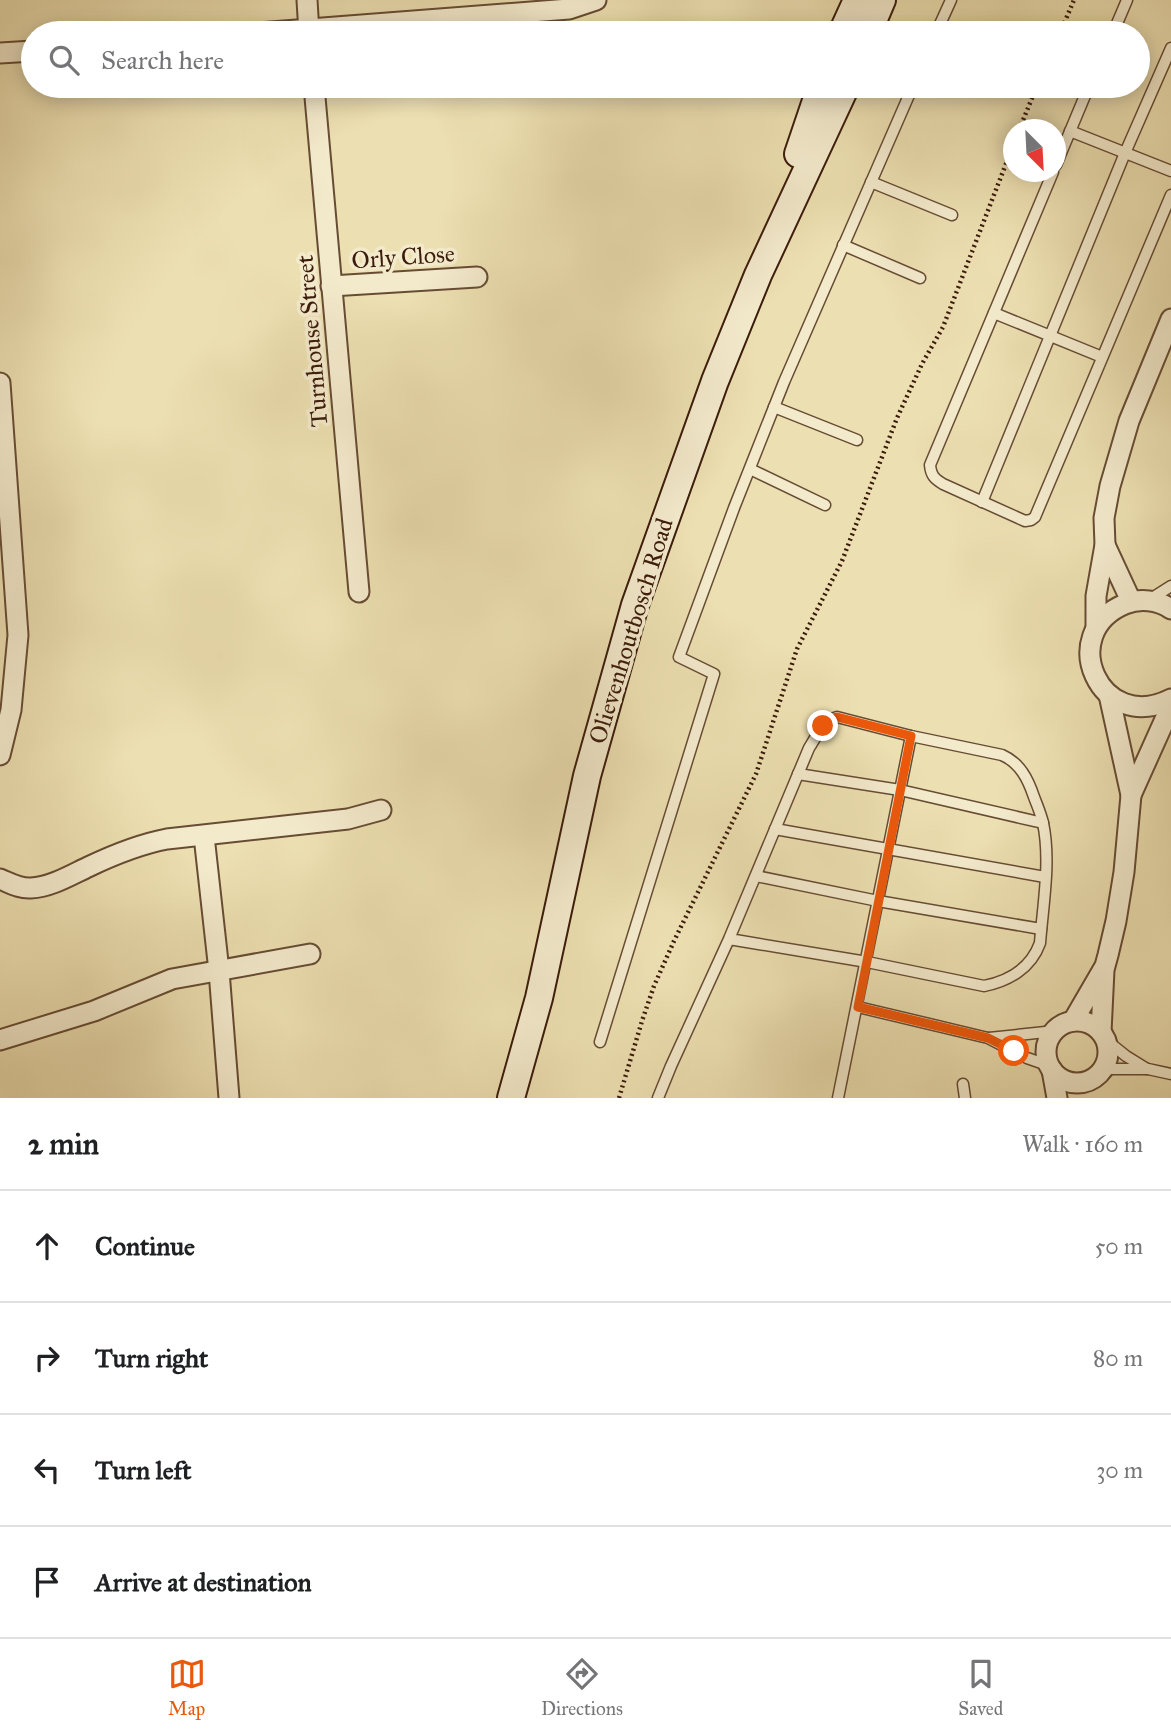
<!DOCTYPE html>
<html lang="en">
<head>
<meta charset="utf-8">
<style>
	body { margin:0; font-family:"IM FELL Great Primer",serif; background:#f6f6f6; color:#202124 }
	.compass { position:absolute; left:1003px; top:119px; width:63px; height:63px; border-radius:50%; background:#fff; box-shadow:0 4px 18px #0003; rotate:156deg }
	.stop { position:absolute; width:21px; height:21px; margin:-16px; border:5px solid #ea580c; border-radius:50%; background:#fff }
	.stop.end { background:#ea580c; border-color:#fff; box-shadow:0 2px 7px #0008 }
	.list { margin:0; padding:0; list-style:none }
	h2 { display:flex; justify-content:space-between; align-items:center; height:91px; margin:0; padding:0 28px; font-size:30px }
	h2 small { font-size:23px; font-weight:400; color:#757577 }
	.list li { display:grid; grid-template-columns:46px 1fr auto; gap:21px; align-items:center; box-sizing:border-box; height:112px; padding:0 28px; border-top:2px solid #e0e0e0 }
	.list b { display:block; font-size:26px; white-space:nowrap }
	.list em { font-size:23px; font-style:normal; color:#757577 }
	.icon { flex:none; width:38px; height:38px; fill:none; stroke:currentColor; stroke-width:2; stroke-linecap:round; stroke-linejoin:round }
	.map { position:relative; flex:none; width:1171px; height:1098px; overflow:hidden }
	.search { position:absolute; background:#fff; box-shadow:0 4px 18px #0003; left:21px; right:21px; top:21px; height:77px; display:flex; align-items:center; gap:18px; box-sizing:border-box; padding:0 24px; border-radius:38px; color:#757577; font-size:26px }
	.sheet { height:539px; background:#fff }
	nav { display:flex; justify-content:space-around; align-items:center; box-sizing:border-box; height:98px; border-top:2px solid #e0e0e0; background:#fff; font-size:19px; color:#757577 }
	nav a { display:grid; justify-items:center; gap:4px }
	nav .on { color:#ea580c }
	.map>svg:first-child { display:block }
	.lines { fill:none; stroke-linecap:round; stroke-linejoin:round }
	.service-casing { stroke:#674c34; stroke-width:13 }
	.minor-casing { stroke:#674c34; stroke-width:23 }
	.secondary-casing { stroke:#3b1b0b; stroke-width:30 }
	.path { stroke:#3b1b0b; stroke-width:4.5; stroke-dasharray:2 3.5; stroke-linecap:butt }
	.service { stroke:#f3eacc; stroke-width:10 }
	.minor { stroke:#f3eacc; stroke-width:19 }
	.secondary { stroke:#f3eacc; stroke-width:26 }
	.route { stroke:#ea580c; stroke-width:9 }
	.labels { text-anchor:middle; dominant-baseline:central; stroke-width:7; stroke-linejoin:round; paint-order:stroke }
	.street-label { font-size:24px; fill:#3b1b0b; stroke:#f3eacc }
</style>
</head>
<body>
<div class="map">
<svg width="1171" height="1098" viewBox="0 0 1171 1098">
	<rect width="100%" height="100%" fill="#ecdfb1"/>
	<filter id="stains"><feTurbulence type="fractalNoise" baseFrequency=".00286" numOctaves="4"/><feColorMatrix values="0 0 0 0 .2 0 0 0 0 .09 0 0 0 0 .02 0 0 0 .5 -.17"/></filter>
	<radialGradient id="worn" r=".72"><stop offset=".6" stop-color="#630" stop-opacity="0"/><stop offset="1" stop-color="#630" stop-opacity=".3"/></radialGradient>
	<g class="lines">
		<defs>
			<g id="service">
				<path d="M936,33L951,0"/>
				<path d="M1113,33L1127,0"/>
				<path d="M1070,131L1171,171"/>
				<path d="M1056,165L1089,86"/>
				<path d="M1053,172L930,465C931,476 935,479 943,484L1025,521L1031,520L1035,517L1171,195"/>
				<path d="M871,182L952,215"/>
				<path d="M843,245L920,278"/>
				<path d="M994,313L1102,357"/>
				<path d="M774,407L857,440"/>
				<path d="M750,469L825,505"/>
				<path d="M982,502L1125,153L1171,48"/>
				<path d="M1149,600L1171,586"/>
				<path d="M798,774L900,790L1043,823"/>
				<path d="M775,829L1045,877"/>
				<path d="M756,876L878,901L1041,929"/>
				<path d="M858,1007L988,1038L1027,1058L1050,1066"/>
				<path d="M989,1038L1055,1031"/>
				<path d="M1106,1040L1126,1056L1147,1069"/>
				<path d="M600,1042L714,674L679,657L734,508L784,382L913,86"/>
				<path d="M1104,1069H1148L1171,1074"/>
				<path d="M963,1084L965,1098"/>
				<path d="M658,1098L671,1066L729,939L809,748C817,736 822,721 837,717L911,736L1002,755C1020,763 1028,779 1034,797C1037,805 1041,814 1043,823C1051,861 1043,904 1040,943C1031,968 1009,981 984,986L867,962L729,939"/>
				<path d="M838,1098L911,736"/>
			</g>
			<g id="minor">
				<path d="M307,0L309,33"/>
				<path d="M258,33L569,9L596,0"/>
				<path d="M0,53L33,51"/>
				<path d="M314,86L359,592"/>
				<path d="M331,286L477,277"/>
				<path d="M0,383L18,635L11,710L0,755"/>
				<path d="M1105,545L1131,601"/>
				<path d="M1171,609C1158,600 1140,598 1125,604C1055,633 1100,735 1171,699"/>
				<path d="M1096,626V596L1105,545L1104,518L1110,486L1129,421L1171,319"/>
				<path d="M1131,795L1171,706"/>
				<path d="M204,836L219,971L229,1098"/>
				<path d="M0,879C10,883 20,889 31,888C51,887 71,875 88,867C113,855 141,844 167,839L348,819L381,810"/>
				<path d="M1073,1021L1105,966L1108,955L1116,921L1124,872L1131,795L1109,695"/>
				<circle cx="1077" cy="1052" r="31"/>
				<path d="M1101,1032L1104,970"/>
				<path d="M0,1040L94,1011L172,979L310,954"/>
				<path d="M1052,1070L1057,1098"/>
			</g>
			<g id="secondary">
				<path d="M842,33L857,0"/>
				<path d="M868,33L882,0"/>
				<path d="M798,154L821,86"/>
				<path d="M511,1098L539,998L587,776L635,605L715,381L758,275L846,86"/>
			</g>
		</defs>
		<use href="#service" class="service-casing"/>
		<use href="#minor" class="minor-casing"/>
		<use href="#secondary" class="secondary-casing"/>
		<g class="path">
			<path d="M1060,33L1074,0"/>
			<path d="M1019,130L1037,86"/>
			<path d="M619,1098L642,1021L654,986L674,941L756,774L797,649L842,561L897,418L922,364L943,327L1014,143"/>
		</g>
		<use href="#service" class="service"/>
		<use href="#minor" class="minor"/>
		<use href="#secondary" class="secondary"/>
	</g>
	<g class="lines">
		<path class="route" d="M823,726L829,719L837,717L911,736L858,1007L988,1038L1014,1051"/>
	</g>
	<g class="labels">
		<g class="street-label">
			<text transform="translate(403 257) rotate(-4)">Orly Close</text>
			<text transform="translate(312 341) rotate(-95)">Turnhouse Street</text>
			<text transform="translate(631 631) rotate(-73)">Olievenhoutbosch Road</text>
		</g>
	</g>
	<rect width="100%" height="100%" filter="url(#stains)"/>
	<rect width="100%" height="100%" fill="url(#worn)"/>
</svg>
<svg class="compass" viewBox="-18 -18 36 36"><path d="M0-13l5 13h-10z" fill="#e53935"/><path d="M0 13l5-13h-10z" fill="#757577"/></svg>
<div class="stop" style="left:1014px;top:1051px"></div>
<div class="stop end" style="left:823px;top:726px"></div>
<div class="search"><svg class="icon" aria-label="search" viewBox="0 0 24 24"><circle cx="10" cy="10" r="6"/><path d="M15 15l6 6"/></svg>Search here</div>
</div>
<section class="sheet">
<h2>2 min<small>Walk · 160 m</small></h2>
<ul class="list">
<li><svg class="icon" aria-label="ahead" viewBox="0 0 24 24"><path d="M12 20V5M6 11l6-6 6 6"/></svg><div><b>Continue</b></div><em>50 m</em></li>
<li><svg class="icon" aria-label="right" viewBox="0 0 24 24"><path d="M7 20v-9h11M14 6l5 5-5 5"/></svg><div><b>Turn right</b></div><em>80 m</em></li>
<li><svg class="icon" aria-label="left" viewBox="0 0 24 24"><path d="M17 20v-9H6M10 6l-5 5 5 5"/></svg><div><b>Turn left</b></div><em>30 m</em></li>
<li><svg class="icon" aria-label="arrive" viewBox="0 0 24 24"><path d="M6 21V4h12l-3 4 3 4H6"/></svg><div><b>Arrive at destination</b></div></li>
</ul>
</section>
<nav>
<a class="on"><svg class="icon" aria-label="map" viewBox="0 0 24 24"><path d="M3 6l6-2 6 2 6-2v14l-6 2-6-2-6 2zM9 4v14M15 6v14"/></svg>Map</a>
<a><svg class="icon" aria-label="directions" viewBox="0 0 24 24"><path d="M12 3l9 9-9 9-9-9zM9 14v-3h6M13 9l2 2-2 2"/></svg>Directions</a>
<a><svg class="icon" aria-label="saved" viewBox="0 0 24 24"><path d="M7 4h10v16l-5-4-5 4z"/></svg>Saved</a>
</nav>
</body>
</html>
